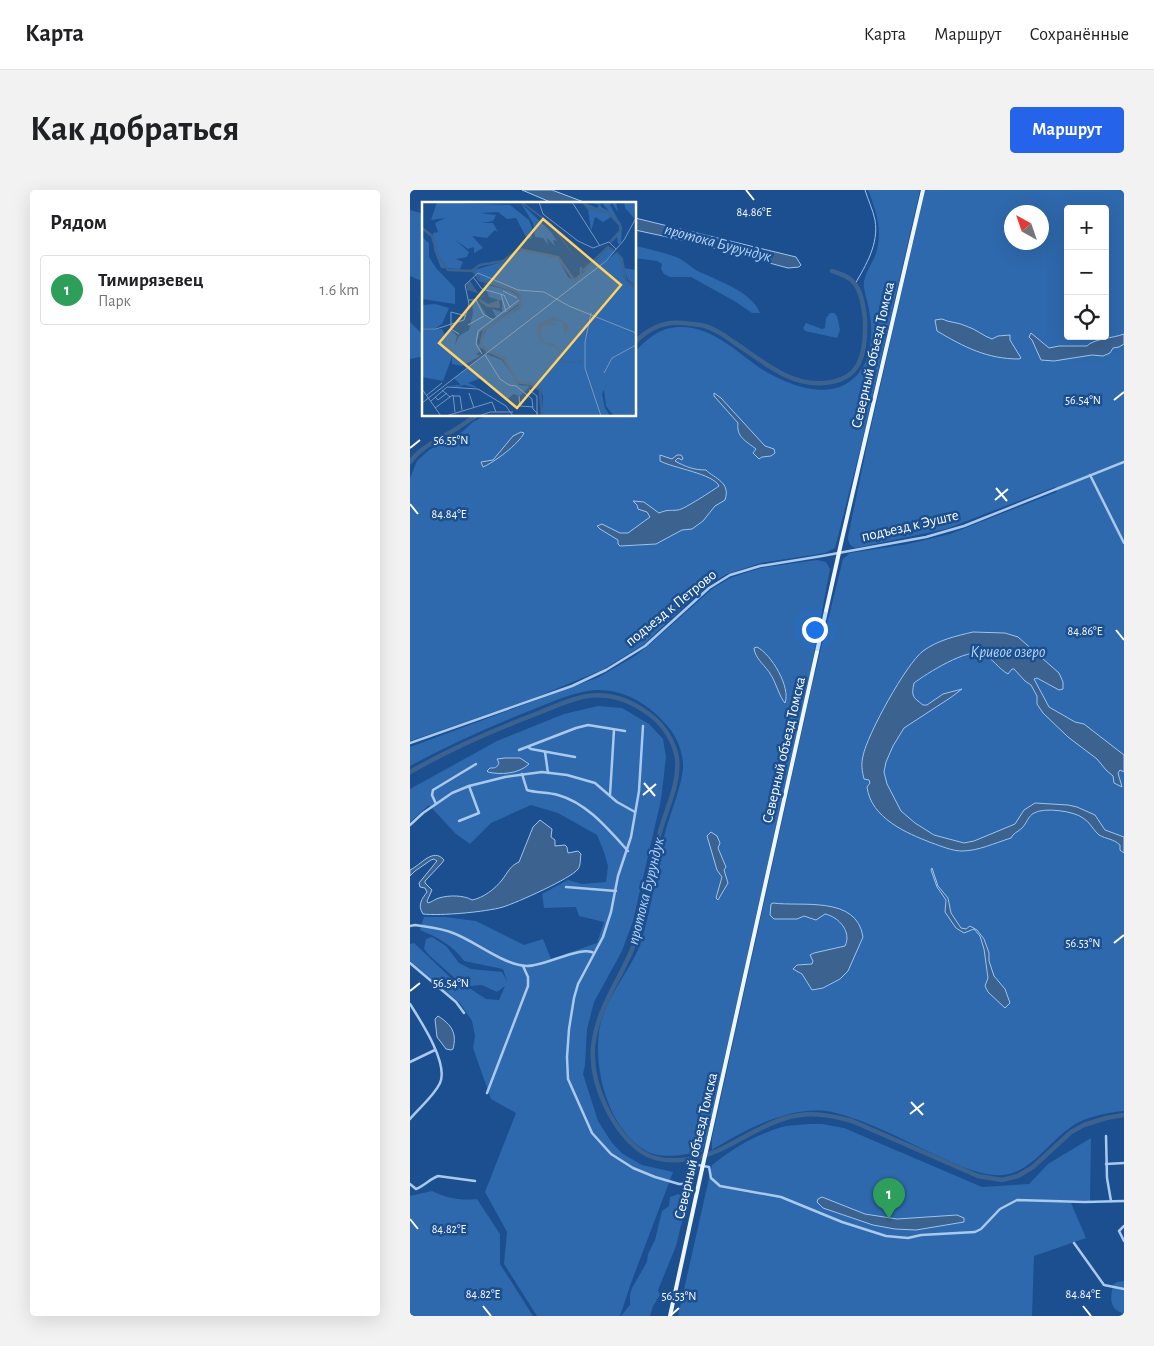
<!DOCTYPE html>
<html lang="ru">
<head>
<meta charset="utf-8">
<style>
	body { margin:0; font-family:"Alegreya Sans",sans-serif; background:#f2f2f2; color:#202124 }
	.controls { position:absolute; right:15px; top:15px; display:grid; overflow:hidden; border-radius:5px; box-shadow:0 5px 20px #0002 }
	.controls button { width:45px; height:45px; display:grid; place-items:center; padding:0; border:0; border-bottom:1px solid #e0e0e0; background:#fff; color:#202124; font:25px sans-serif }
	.compass { position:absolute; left:594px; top:15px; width:45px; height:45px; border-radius:50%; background:#fff; box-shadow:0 5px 20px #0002; rotate:320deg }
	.you { position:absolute; left:404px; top:439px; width:18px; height:18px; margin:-12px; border:4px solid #fff; border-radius:50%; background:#1a73e8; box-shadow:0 0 0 8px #1a73e833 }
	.badge { display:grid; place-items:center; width:32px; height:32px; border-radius:50%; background:#2563eb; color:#fff; font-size:16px; font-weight:700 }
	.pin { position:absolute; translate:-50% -41px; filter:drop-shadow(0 1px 2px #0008) }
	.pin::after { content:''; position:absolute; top:26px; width:18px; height:15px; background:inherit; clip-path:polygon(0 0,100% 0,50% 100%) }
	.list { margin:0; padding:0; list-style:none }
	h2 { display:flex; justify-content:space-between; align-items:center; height:65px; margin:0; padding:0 20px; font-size:21px }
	h2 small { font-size:16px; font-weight:400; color:#757577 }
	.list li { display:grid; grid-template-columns:32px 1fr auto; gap:15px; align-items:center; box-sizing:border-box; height:70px; margin:0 10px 10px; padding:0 10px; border:1px solid #e0e0e0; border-radius:5px }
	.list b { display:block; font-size:19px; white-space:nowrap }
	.list p { margin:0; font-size:16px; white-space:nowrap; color:#757577 }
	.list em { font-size:16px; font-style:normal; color:#757577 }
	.icon { flex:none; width:28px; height:28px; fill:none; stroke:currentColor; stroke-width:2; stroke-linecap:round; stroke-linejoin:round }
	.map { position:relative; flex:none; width:714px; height:1126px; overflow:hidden; border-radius:5px }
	header { display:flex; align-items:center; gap:30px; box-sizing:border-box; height:70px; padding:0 25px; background:#fff; border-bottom:1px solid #e0e0e0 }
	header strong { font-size:24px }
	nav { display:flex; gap:28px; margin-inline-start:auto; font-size:18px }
	.intro { display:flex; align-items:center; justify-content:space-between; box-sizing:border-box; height:120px; padding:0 30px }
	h1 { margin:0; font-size:35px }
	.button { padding:12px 22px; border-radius:5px; background:#2563eb; color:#fff; font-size:18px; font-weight:700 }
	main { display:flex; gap:30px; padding:0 30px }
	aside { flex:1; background:#fff; border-radius:5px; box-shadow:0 5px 20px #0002 }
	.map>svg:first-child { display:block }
	.green { fill:#2e69ad; fill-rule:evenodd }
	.water { fill:#3c6290; stroke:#9cc4f0 }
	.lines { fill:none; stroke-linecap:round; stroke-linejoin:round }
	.stream { stroke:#9cc4f0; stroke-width:1 }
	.river { stroke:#3c6290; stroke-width:4.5 }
	.minor { stroke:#a9c9ee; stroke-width:2.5 }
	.major { stroke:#f0f6ff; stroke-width:4 }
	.major-bridge { stroke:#f0f6ff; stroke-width:4 }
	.ticks { fill:none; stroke:#fff; stroke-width:2 }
	.labels { text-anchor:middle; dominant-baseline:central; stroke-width:5; stroke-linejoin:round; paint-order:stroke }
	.street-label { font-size:15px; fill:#fff; stroke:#1b4f8f }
	.water-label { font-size:16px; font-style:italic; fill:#b5d3f5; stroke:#1b4f8f }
	.inset-river { fill:none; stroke:#3c6290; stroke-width:2.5 }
	.inset-road { fill:none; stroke:#7695bc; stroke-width:1 }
	.view { fill:#ffd166; fill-opacity:0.15; stroke:#ffd166; stroke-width:2.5 }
	.inset-edge { fill:none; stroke:#fff; stroke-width:2.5 }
	.ticks-label { font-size:12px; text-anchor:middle; fill:#fff; stroke:#1b4f8f; stroke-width:5; stroke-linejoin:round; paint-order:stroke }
</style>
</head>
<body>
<header>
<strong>Карта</strong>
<nav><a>Карта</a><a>Маршрут</a><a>Сохранённые</a></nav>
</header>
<div class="intro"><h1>Как добраться</h1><a class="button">Маршрут</a></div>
<main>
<aside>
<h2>Рядом<small></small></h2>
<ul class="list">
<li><span class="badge" style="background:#2e9e5b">1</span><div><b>Тимирязевец</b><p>Парк</p></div><em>1.6 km</em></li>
</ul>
</aside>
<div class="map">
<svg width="714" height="1126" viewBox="0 0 714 1126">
	<rect width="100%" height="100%" fill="#1b4f8f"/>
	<g class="green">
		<path d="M458,0H510L452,252L425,358L415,363L351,373L317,384L303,392L279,412L233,455L192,480L124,508L0,551V288L7,271L19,260L52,242L63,232L77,225H225V161C240,147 250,137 271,137C302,137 326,161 350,178C374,193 413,210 439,192C462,177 464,144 459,120C458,112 455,105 454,98C452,86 463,73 466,63C473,41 466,20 458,0Z"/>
		<path d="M515,0H714V921C695,923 672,927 657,940C638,954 619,983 593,985C571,987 547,974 528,966C493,950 460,931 422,922C382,914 334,940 302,960V948L403,491L433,369L440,363L498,354L540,344L647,302L645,297L536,339L446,358C441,357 438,353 438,347L458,250ZM658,19H695V146H658ZM602,22H632V52H602Z"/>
		<path d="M0,20L14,24V92L0,86Z"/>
		<path d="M225,56C239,59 253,62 266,67C274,70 280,76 286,80C305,90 342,101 350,123H342L326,112L281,87H260L254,84L251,79L252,74L247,71L225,68Z"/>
		<path d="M420,123H424L427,126L430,140L427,148L395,141L393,138L396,133L412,139L415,138L416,128Z"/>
		<path d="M0,132L14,146V170L10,167L0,169Z"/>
		<path d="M407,370L416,372L420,379L401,479L297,947L292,962C275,964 252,970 236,961C198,939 182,877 190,836C197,804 222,780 232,749C242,714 247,678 255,643C260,623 274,592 273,573C271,552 262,539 247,525C230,509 209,499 185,500C164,502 144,511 124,519C81,536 40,554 0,576V557L189,487L225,466L239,455L302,399L320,388L351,378Z"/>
		<path d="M188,516L212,518L239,534L253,549L256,567L251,610L223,731L212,761L184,812L177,839L175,875L173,884L188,931L202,953L213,964L232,975L263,982L221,1093L210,1126H127L94,1074L97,1042L75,1002L106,923L81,909L63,858L65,846L62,831L50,813L0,771V754L4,753L43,790L49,792L19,765L14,759L16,749L22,747L36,756L49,773L61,779L92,782L97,791L93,779L54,771C43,755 27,747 10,740L14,727H35L66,731L114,755L133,749L141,769L187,753L194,732L169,726L166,717L134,718L132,704L158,690L172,694L196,692L198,676L194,662L187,645L148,623L121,615L81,633L60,654L46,644L19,615L0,632V599L87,551L154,524ZM55,795L61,796L72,795L87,802L95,796L89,810L76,809Z"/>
		<path d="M399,934H412L434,938L572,997L619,994L638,974L681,948L680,1011L667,1010L661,1013L676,1048L624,1066L622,1126H268L302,975C322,959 347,944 372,937C380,935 391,935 399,934Z"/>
		<path d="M22,1001C37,1008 50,1011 67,1009L90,1044V1074L123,1126H0V1006Z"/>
		<path d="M268,1004L276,1008V1015L266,1056L248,1100L250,1105L243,1116L240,1126H211L220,1115V1104L222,1098L237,1072L238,1064L245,1050L252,1021L259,1016L260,1007Z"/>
		<path d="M714,1091V1122L712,1123C698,1118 701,1106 703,1095L707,1092Z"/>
	</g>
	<g class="water">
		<path d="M112,0H142L179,14H145Z"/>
		<path d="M225,28L386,67L391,75L389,77L378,78L281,52L225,40Z"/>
		<path d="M532,129C540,133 548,132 556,136C566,139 573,146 582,149L588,146L600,145V150L611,168L609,169C577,169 554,157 527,141L525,130Z"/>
		<path d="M621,143L639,158L649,156H677C683,149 704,148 714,144V154L709,157L703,158L700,163L693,166L682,165L644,171L631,170L622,150L619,147Z"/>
		<path d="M304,203L311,208L355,256L364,259L365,263L361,266L352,267L349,269L343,263L346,259C336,251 326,247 328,233L304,206Z"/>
		<path d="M111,242L114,243C109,254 83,273 73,277L71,272L83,270L103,246Z"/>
		<path d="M250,265L262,269L267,265H271L273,268L272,270L268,268L265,271C276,277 284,280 296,280C305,289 321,292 315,310L305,316L293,331L282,339L272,340L246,354L210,356L208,354V350L190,339L187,336L192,334L210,343H218L240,327L237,322L228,319L227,315L223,311L234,312L249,323C259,319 259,321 268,320C273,320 305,299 309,296C304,284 263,278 250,271Z"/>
		<path d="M563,442L595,443L608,447L649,483L653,492V499L649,500L627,488L624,489L639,517L665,532L674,534L714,565V582L710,580L708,583L712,597L704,593L703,586L696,580L687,569L658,547L633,523L627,514V506L621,495L615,491L604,479H602L598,484C589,479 582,468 573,464C558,457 516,484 504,493C501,507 503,507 513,515H517L533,504L552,499L540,508L494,538L483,556L476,572L474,582L477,594L491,621L505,633L524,645L554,653L564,651L605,634L614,620L625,613L658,615L667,617L685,625L695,640L714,647V663L710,660V655C704,649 696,649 689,645C683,640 680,632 673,628C664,621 634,617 624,623C618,626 617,633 612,638C608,642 603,643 601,648C585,653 568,661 552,661C542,661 531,656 522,653C496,643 461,628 457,597L460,593L459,590L454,589C452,581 451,574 453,566C457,545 496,474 513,461C528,450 546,446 563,442Z"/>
		<path d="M347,457C361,464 381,497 375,513C370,508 366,493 361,485C356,476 345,469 344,458Z"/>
		<path d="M95,568H110L119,574C109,584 90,585 78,582L77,581L80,578C85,578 87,578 89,573L87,569Z"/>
		<path d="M130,630L142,639L141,647L145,650V656L155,655L157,657L158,663L168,661L171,664C170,669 171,675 168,679C162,688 106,713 93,717C76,722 30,726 13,724C7,715 12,709 17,702L15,698L10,697L9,693L27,671L24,669L21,670L5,681L0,686V680C11,675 23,657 34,670L32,673L15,691V693L22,700L17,711L18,713C22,712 25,709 29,708C39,705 54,705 62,710C73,708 85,699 92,690C98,682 100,676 109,672L123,637Z"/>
		<path d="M301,642L307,646L310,653L308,658L316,677L314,680L318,693L308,710L306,708L312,687L307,680L297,646Z"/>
		<path d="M522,678L528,696L538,708L541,723L551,738L556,739L560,736L567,740L574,749L579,763V771L584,786L595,799L600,813L595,818L578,802L575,796L578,788L574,759L570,746L564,739L554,743L546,738L535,722L536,710L527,697L521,680Z"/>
		<path d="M363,713C391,717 447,705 453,747L438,781L430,789L413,798L402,800L392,784L383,779L387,775L402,774L403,771L400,765L404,763L435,756C442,742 429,727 415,724L406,730L394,726L387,729H364L360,725L361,714Z"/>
		<path d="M28,826C42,835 47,843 43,859L41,860L36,859L27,847L25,829Z"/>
		<path d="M412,1007L455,1024L487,1029L547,1025L554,1028V1032L506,1040L485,1039L463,1035L413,1018L407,1012L408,1009Z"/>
	</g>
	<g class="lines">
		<path class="stream" d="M445,94C456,75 469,54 465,30C463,20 458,10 455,0"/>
		<g class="river">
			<path d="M225,152C238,139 253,131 272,133C280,134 288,134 295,136C305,139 314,145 322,151C349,168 378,196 413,193C452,191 456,162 455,130C454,119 452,103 445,94C439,86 430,84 422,81"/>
			<path d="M0,272C10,258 24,252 39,243C49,238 57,231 67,225"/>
			<path d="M0,582C42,558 86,539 131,522C145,516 161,509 177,506C201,503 220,510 239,524C253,534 264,551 267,568C270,593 256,619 250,642C241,675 239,709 229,741C216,784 188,811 183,857C180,893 202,941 232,962C253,976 285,970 307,961C330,951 351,935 376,928C399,921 420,925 442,931L568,986L592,990L608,986L623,977L661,942L674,935L696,928L714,925"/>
		</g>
		<g class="minor">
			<path d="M680,285L714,353"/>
			<path d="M233,536L229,601L221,647L208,686L201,722L193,747L168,794L164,808L159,839L157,867L158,889L182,943L201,964L223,978L245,987L269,994H280"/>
			<path d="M0,553L162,496L196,480L235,456L299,398L320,385L350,376L412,366L516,347L554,336L714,272"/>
			<path d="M118,557L121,559L165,567"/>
			<path d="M109,560L166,538L178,535L215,541"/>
			<path d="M135,562L138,583"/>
			<path d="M112,584L117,600C126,603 138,602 148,605C177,613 198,639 218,661"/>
			<path d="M200,605L204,540"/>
			<path d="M26,614L22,605L23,600L66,574"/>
			<path d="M49,631L69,623L59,596"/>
			<path d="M0,635L13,623L42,603L59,596L95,587L132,582L157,585L185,593L207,612L225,622"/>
			<path d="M156,697L206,701"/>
			<path d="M0,736L5,735C17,737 31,738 43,743C65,751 95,776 117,776C135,776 172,755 184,763"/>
			<path d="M0,773L46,812L54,823"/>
			<path d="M0,814C10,830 39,873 30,893C24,906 9,918 0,929"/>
			<path d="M0,872L25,860"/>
			<path d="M77,903L118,796V787L113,776"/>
			<path d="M696,946L697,988L701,1011"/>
			<path d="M696,974L714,973"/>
			<path d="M288,975L299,977L301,988L310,996L371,1007L432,1032L476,1046L498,1048L511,1045L565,1042L571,1039L590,1019L607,1010L675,1012L714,1011"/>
			<path d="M0,994L6,999C14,996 20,989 28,986L65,991"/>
			<path d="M714,1036L709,1041L714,1051"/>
			<path d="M664,1053L694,1095L714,1099"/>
		</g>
		<g class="major">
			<path d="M299,948L432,349L513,0"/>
			<path d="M260,1126L292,979"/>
		</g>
		<path class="major-bridge" d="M292,979L299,948"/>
	</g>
	<path class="ticks" d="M336,0L344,10M704,210L714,202M0,258L10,250M586,298L597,311M585,310L598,299M0,314L8,324M706,440L714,450M234,593L245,606M233,605L246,594M704,753L714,745M0,801L10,793M501,912L513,925M500,924L514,913M0,1029L8,1039M73,1116L81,1126M673,1116L681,1126M260,1126L269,1118"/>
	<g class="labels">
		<g class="street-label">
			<text transform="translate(463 165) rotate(-77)">Северный объезд Томска</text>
			<text transform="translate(500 336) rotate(-13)">подъезд к Эуште</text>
			<text transform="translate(261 418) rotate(-39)">подъезд к Петрово</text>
			<text transform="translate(374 560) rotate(-77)">Северный объезд Томска</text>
			<text transform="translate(286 956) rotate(-77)">Северный объезд Томска</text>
		</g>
		<g class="water-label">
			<text transform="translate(308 53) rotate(15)">протока Бурундук</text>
			<text x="598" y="462">Кривое озеро</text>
			<text transform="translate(236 701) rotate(-76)">протока Бурундук</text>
		</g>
	</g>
	<g transform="translate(12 12)">
		<rect width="214" height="214" fill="#1b4f8f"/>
		<path d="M15,0L88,3L107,18L111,28L109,37L104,35L94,16L85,17L76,10L58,11L74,13L71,19L60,21H71L76,30L73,28L65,36L50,34L61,46L52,51V45L46,47L32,37L47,50L45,55L34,57L41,60L38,67L19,66L12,48L11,31L16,30L13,21L23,16L9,18ZM98,0L129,30L135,39L131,38L133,44L125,36L126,43L121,36L113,35L111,21ZM161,0L175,6L177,3L168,0H178L179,5L187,9L179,0H194L196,10L190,1L188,3L200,25L199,41L196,42L195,35L189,41L199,26L189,15L181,20L173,15L169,29L166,7H174L166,6ZM202,0H213L212,16L203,6ZM0,35L7,41V55L14,66L33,86V102L0,97ZM187,45L193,50L178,64L195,50L201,56V66L214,68V84L206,78L202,67L205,79L214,84V214H192L184,204L182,188L192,166L180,192L183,206L188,214H120L121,194L118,187L109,181L95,180L82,157L64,150L58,142L65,126L98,106V94L93,88L59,78L52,68L80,60L99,48L136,56L146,75L153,79ZM62,82L89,89L96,94L98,101L58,130L55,140L59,149L54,152L58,154L40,164L30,162V155L21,179L0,175V128L20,127L23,133L28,127L35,134L33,143L37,134L47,128L51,111L50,100L55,98L66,115L72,117L74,115L70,107L80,110V99L67,95ZM13,102L27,106L20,122L14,126H0V103ZM64,152L80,158L97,183L108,184L98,194L91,192L84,199L59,176L46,181L53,184L55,186L42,183L36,185L26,184L39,183L32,176Z" fill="#2e69ad"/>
		<path d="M98,0H101L130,22L157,62L130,24ZM48,79L57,92L63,93L58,97L66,102L77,98L78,106L65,105L56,98L62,93L45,88L44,82ZM132,115L146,122L147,131L144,129L143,133L146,150L140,120L131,118L130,121L135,123L120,124L119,136L123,141L132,142L136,145L140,159L154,160L161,157L158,161L139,160L135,146L123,142L119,138L115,130L117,122Z" fill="#3c6290"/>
		<path class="inset-river" d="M161,0L166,6L186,10L198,22V29L188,40M0,26L10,34L16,54L26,68L51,69M194,51L200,58L204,79L214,86M161,69L186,45L192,49M120,214L118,188L109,182L95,180L82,157L58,144L62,128L98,104V93L91,88L57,78L51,68L58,63L81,59L97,47L136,55L152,78L159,73V65"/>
		<path class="inset-road" d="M117,0L121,12L156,39L171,46L187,40L194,47M150,0L178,44M51,75L60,87L82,93L88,106M81,89L95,96M79,92L84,110M46,98H54L61,112L71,118M169,111L163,140V166L179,214M46,123L62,114M0,127H14L42,118L47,102L43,83L56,71L96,88L122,90L147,104L214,131M37,132L29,127V110L44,114M60,152L54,142L56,129L97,98M63,153L78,177L87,183L94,184L110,197L111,207L116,212M182,171L190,156L214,143M0,187L19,214M20,188L28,195L31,193L33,210M107,188L115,194V214M47,191L52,206M5,193L20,181M31,194H38L40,208M97,194L98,204L111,205M13,195L16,198L25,191M9,199L25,185L56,187L84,204L91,214M0,201L184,59L202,38L214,16M13,206L28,195M24,214L70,200L74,210M57,214L68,210H91"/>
		<path class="view" d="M121,17L199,83L95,206L17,141Z"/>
		<rect width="214" height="214" class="inset-edge"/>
	</g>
	<g class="ticks-label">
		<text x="344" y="26">84.86°E</text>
		<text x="673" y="214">56.54°N</text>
		<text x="41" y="254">56.55°N</text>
		<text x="39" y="328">84.84°E</text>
		<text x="675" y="445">84.86°E</text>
		<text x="673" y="757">56.53°N</text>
		<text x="41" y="797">56.54°N</text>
		<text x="39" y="1043">84.82°E</text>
		<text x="73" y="1108">84.82°E</text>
		<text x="673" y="1108">84.84°E</text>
		<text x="269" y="1110">56.53°N</text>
	</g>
</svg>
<div class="controls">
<button>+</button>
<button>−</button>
<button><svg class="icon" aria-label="locate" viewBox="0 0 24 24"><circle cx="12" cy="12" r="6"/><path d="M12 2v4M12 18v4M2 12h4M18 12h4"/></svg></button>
</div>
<svg class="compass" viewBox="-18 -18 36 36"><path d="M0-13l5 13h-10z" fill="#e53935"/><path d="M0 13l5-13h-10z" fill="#757577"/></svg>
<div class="you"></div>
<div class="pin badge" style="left:479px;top:1029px;background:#2e9e5b">1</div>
</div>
</main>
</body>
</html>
